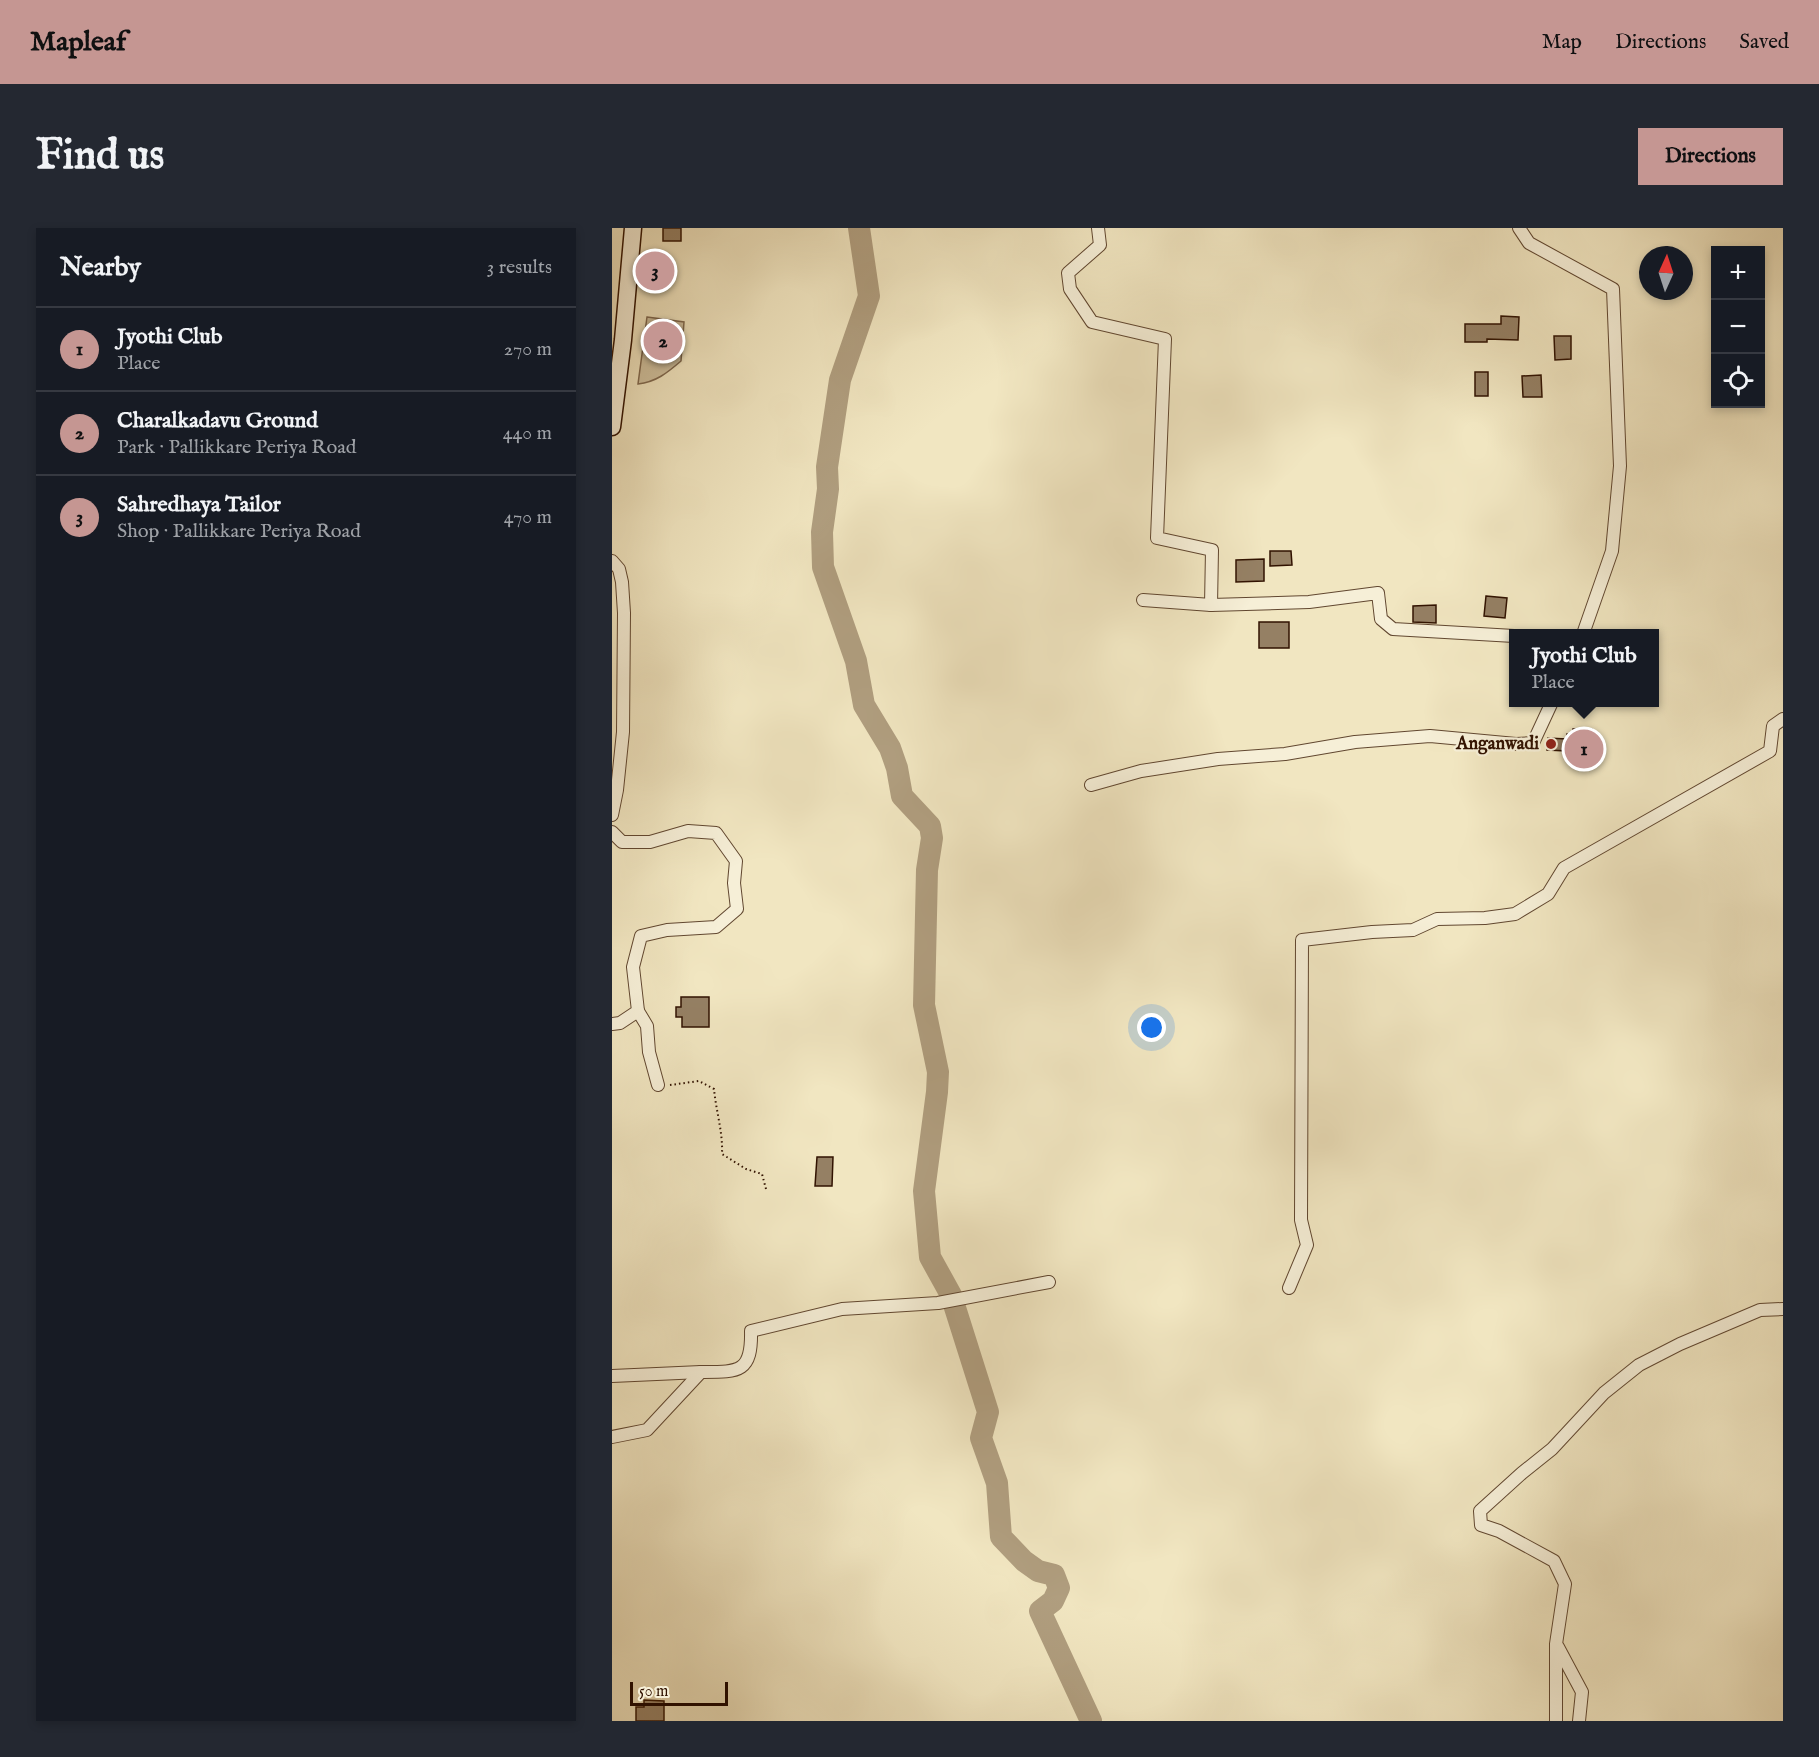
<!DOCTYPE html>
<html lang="en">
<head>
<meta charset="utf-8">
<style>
	body { margin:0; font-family:"IM FELL English",serif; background:#242831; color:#f1f3f6 }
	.controls { position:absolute; right:18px; top:18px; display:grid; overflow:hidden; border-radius:0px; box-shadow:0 3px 9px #0003 }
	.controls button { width:54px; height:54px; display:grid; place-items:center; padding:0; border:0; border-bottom:2px solid #363941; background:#171b24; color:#f1f3f6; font:30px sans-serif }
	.compass { position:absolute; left:1027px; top:18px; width:54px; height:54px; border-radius:50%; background:#171b24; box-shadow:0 3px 9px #0003; rotate:3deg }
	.scale { position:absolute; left:18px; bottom:15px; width:98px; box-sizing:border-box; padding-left:6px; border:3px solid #311200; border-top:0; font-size:16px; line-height:21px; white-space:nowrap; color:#311200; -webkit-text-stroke:4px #f6efd7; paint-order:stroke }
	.you { position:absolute; left:540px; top:800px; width:21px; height:21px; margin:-15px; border:4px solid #fff; border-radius:50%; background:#1a73e8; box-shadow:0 0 0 9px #1a73e833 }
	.badge { display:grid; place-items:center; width:39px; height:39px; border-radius:50%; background:#c59692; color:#111; font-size:20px; font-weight:700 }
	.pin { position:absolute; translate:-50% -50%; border:3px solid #fff; box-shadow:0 2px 6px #0006 }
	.popup { position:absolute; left:897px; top:401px; width:150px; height:78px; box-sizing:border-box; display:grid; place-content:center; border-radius:0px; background:#171b24; filter:drop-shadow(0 2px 4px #0005); font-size:20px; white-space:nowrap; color:#9ea1a6 }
	.popup b { font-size:22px; color:#f1f3f6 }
	.popup::after { content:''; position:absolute; left:50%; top:100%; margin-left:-12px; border:12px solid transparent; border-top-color:#171b24 }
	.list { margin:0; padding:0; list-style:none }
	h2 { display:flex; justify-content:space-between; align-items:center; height:78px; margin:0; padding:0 24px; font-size:26px }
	h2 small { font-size:20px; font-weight:400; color:#9ea1a6 }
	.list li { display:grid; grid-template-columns:39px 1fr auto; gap:18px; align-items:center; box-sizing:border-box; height:84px; padding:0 24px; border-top:2px solid #363941 }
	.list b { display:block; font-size:22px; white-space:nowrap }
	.list p { margin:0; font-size:20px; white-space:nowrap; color:#9ea1a6 }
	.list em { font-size:20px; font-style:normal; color:#9ea1a6 }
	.icon { flex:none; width:33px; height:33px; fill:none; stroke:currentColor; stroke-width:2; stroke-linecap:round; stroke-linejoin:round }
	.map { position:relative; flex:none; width:1171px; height:1493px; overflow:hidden; border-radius:0px }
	header { display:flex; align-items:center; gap:36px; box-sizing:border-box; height:84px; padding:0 30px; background:#c59692; color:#111 }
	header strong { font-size:28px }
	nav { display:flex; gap:33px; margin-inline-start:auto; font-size:21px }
	.intro { display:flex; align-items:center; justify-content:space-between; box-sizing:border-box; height:144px; padding:0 36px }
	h1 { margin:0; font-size:42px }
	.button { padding:15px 27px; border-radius:0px; background:#c59692; color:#111; font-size:21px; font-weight:700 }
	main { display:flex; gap:36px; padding:0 36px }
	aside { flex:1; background:#171b24; border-radius:0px; box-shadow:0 3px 9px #0003 }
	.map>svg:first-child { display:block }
	.green { fill:#d0c2a0; stroke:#806a50; stroke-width:1.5 }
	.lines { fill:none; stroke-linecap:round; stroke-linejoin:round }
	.river { stroke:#b09e7f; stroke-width:22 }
	.building { fill:#958064; stroke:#311200; stroke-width:1.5 }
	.minor-casing { stroke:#614730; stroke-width:14 }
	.secondary-casing { stroke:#311200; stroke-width:19 }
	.path { stroke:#311200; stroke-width:2; stroke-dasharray:1.5 3; stroke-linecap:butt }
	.minor { stroke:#f6efd7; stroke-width:12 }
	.secondary { stroke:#f6efd7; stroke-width:16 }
	.poi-dot { fill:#8f2418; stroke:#f6efd7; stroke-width:2 }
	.labels { text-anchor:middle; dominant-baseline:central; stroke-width:4.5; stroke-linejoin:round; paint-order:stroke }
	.poi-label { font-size:18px; font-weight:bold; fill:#311200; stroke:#f6efd7; text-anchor:end }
</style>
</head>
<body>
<header>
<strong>Mapleaf</strong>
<nav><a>Map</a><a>Directions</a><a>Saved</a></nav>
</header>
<div class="intro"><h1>Find us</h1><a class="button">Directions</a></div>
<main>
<aside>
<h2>Nearby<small>3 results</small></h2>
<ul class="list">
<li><span class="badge">1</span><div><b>Jyothi Club</b><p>Place</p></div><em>270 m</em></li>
<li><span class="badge">2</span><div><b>Charalkadavu Ground</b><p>Park · Pallikkare Periya Road</p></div><em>440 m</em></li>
<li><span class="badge">3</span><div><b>Sahredhaya Tailor</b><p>Shop · Pallikkare Periya Road</p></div><em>470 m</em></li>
</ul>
</aside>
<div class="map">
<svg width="1171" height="1493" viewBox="0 0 1171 1493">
	<rect width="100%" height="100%" fill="#f1e6c1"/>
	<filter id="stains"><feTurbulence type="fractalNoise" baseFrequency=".00333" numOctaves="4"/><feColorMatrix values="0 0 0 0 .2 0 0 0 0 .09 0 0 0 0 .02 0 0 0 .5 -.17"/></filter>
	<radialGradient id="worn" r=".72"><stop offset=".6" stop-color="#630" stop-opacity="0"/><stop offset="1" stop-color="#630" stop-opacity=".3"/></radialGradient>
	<path class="green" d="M35,89L72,94L69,133C55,145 44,154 26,156Z"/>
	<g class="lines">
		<path class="river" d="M247,0L257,68L228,152L215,239L216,261L210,304L211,339L244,433L252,477L278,520L285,540L290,568L318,598L320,610L315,642L312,777L326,844L325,864L312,963L318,1029L339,1067L376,1184L369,1210L385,1255L389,1309L412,1333L426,1343L442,1347L447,1360L441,1373L428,1383L479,1493"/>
	</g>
	<g class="building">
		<rect x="51" y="0" width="18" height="13"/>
		<path d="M889,88L907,89L906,112L875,111V114H853V96H889Z"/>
		<path d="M942,108H959V131L943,132Z"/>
		<rect x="863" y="144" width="13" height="24"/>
		<path d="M929,147L930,169H911L910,148Z"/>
		<path d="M658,323H679L680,337L658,338Z"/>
		<path d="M652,331V353L624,354V332Z"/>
		<path d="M874,368L895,370L893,390L872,388Z"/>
		<path d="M824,377V395L801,394V378Z"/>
		<rect x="647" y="394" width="30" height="26"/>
		<path d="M961,501H980V512H990V530L954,529L955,523L935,522L936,510L955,511V506H961Z"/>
		<path d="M69,769H97V799H70V789H64V779H69Z"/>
		<path d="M205,929H221L220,958H203Z"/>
		<path d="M32,1472L52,1473V1493H24V1479H32Z"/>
	</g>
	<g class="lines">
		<defs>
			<g id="minor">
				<path d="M486,0L488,17L456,45L458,61L480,94L553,111L545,310L600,322L599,377"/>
				<path d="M907,0L917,15L1001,61L1008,238L1000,323L971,406"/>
				<path d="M0,333L7,341L10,354L12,385L11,504L5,562L0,587"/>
				<path d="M531,372L599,377L697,374L766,365L769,391L781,401L902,408"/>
				<path d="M479,557L529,543L606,531L673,526L743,514L818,508L904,516L921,515L940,474"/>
				<path d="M0,604L10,614H38L76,603L104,605L124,633L122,655L125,681L104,699L55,702L29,708L21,739L26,783L8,795L0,796"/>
				<path d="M26,783L35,798L37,824L46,857"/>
				<path d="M677,1060L695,1017L689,992L690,712L760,704L801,702L825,691L873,690L903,686L936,666L952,640L1158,523L1161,498L1171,491"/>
				<path d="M0,1148L89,1144"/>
				<path d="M0,1209L35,1202L89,1144C127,1144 140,1145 139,1103L230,1081L326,1075L437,1054"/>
				<path d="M946,1419L970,1464L967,1493"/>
				<path d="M944,1493V1416L953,1356L942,1333L887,1303L869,1297L868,1283L910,1245L940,1221L992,1165L1027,1137L1068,1116L1148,1082L1171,1081"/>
			</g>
			<path id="secondary" d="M0,199L11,112L21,0"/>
		</defs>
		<use href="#minor" class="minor-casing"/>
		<use href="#secondary" class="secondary-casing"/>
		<path class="path" d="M58,857L87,853L102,861C104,883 111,904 110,926L134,941L150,946L154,961"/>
		<use href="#minor" class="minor"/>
		<use href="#secondary" class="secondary"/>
	</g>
	<circle class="poi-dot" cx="939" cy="516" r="6"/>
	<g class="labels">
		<g class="poi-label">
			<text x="927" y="516">Anganwadi</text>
		</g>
	</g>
	<rect width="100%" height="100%" filter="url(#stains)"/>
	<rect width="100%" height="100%" fill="url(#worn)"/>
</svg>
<div class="controls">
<button>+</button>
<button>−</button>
<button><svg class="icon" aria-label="locate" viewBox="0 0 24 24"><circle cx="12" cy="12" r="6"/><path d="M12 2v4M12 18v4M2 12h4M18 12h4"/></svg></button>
</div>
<svg class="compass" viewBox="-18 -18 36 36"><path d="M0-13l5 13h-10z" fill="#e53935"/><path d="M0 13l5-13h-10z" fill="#9ea1a6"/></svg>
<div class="scale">50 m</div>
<div class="you"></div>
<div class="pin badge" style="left:972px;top:521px">1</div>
<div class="popup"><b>Jyothi Club</b>Place</div>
<div class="pin badge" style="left:51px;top:113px">2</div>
<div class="pin badge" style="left:43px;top:43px">3</div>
</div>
</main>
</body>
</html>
